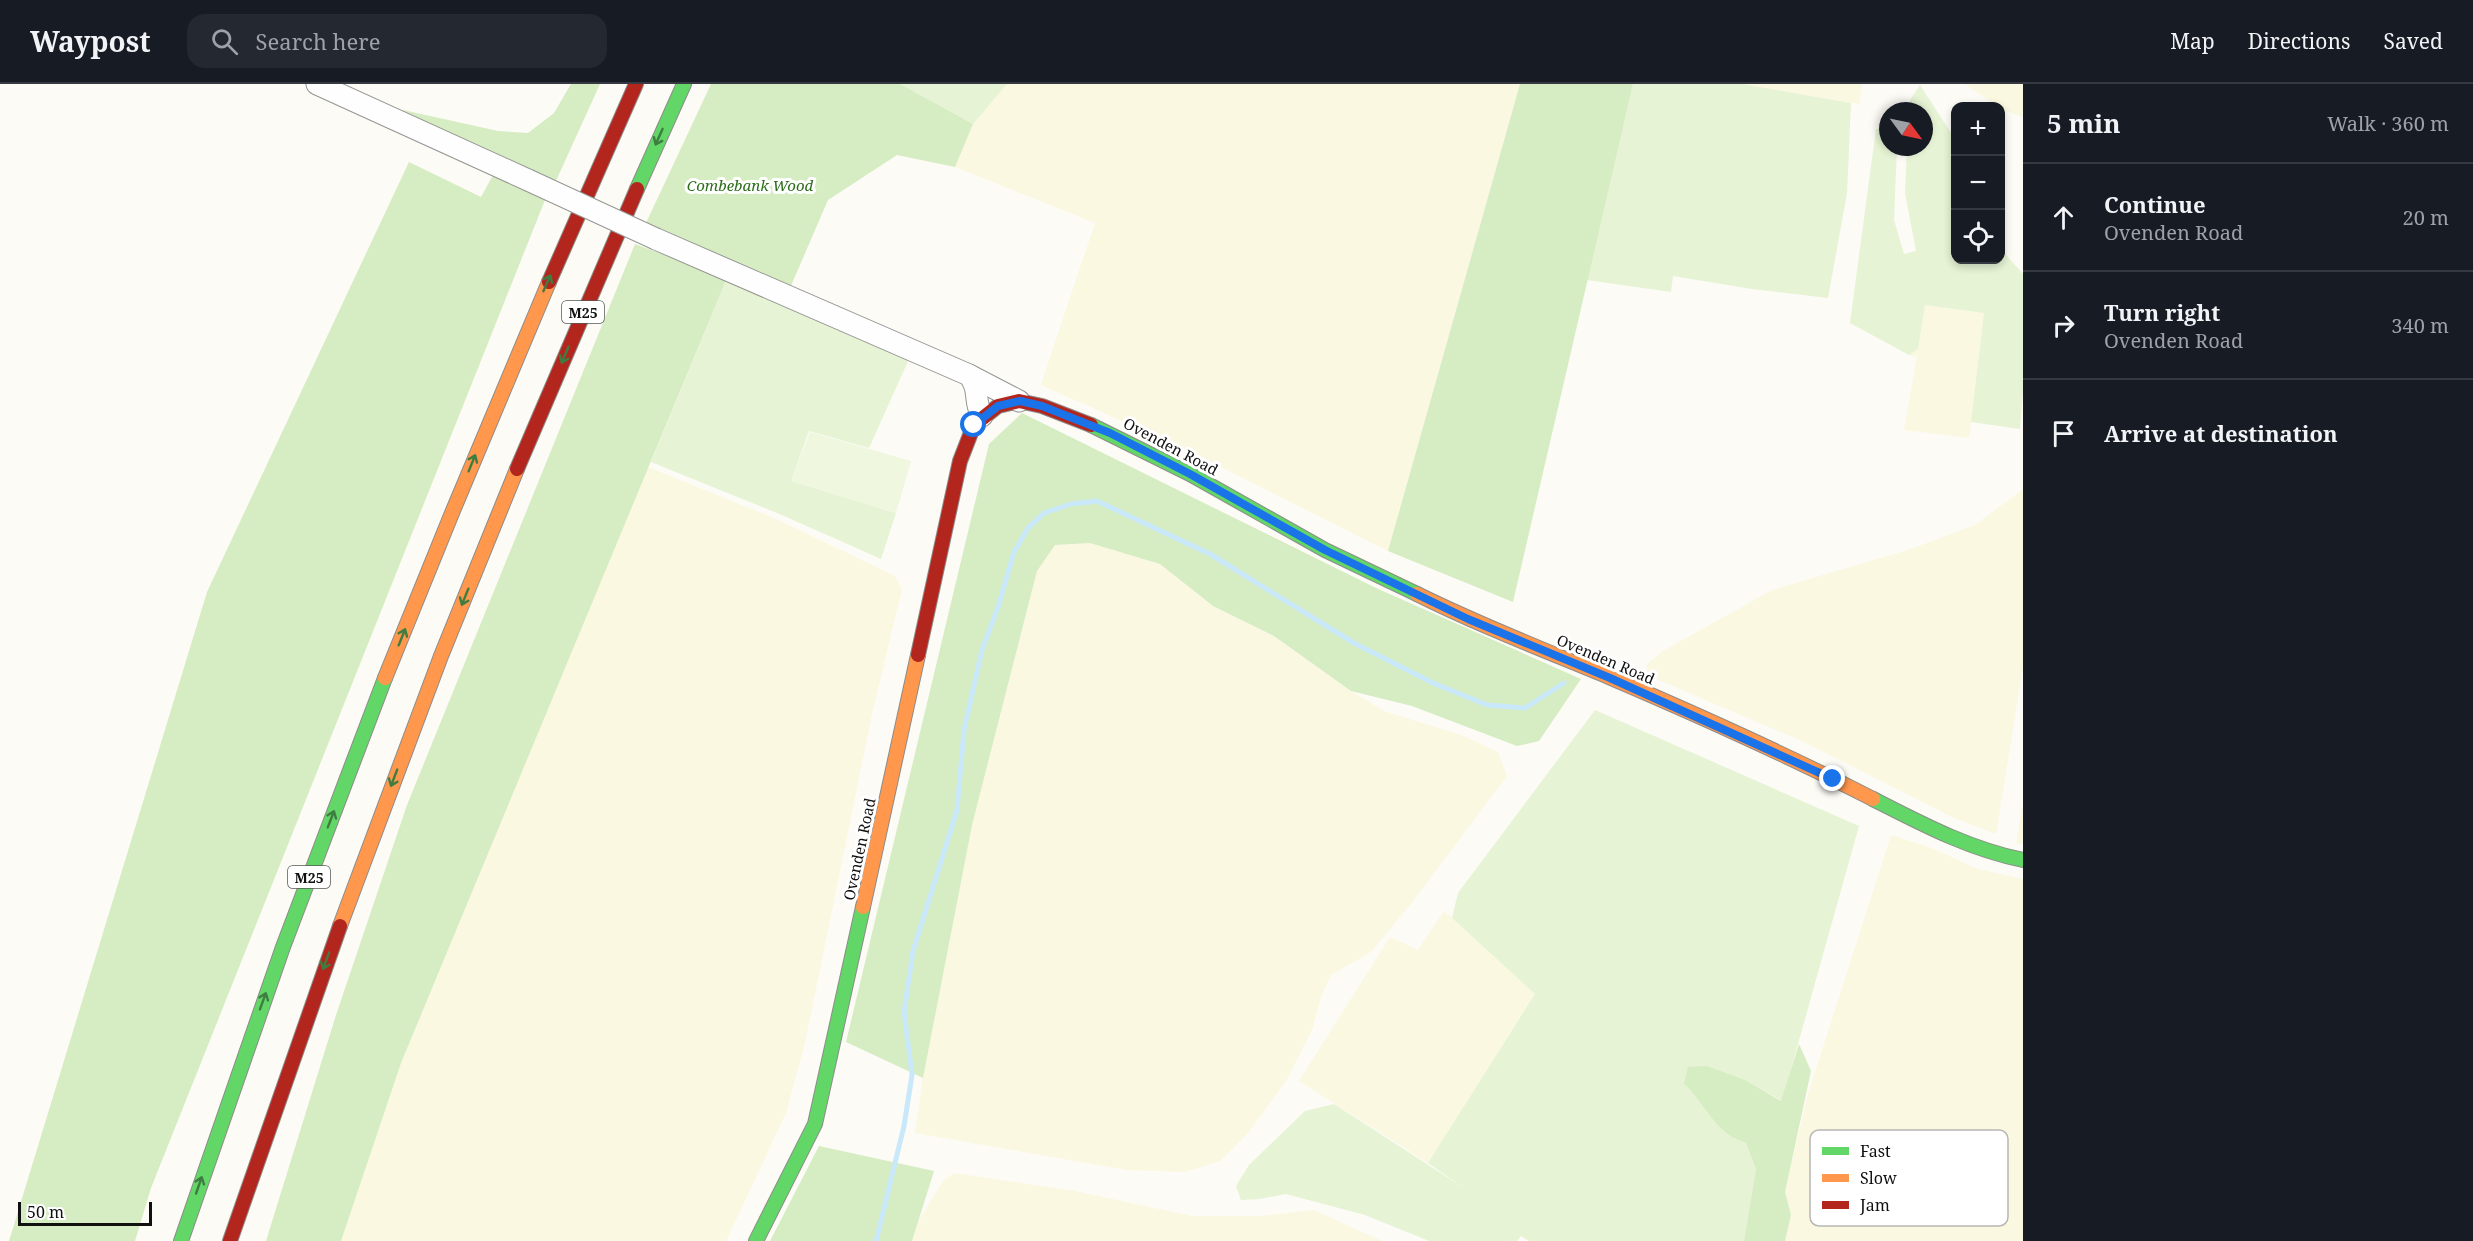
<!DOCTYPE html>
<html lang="en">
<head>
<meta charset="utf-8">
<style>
	body { margin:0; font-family:"Noto Serif",serif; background:#242831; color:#f1f3f6 }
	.controls { position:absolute; right:18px; top:18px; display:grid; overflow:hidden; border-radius:12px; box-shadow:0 3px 9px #0003 }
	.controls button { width:54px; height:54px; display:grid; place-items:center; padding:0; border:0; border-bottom:2px solid #363941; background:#171b24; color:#f1f3f6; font:30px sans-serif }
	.compass { position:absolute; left:1879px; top:18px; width:54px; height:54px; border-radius:50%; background:#171b24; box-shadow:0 3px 9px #0003; rotate:123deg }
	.scale { position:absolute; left:18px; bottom:15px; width:134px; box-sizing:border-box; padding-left:6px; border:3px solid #101010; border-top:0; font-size:16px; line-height:21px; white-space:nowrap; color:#101010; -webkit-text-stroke:4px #fff; paint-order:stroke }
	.stop { position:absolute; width:18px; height:18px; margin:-14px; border:4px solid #1a73e8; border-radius:50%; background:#fff }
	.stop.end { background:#1a73e8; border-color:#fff; box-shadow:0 2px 6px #0008 }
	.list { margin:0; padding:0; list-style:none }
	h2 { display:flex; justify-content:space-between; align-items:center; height:78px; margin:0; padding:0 24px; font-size:26px }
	h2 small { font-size:20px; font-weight:400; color:#9ea1a6 }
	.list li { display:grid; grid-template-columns:39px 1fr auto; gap:18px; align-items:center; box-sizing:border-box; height:108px; padding:0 24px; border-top:2px solid #363941 }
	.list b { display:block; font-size:22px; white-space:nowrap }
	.list p { margin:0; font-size:20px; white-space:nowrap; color:#9ea1a6 }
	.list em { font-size:20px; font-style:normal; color:#9ea1a6 }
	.icon { flex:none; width:33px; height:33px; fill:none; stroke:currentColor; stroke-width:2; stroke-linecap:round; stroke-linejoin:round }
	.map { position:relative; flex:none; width:2023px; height:1157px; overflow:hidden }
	header { display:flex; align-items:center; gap:36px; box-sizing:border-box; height:84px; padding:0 30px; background:#171b24; border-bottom:2px solid #363941 }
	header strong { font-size:28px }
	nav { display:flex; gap:33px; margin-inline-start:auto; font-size:21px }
	.search { width:420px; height:54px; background:#242831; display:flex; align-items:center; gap:15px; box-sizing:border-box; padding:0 21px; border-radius:18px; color:#9ea1a6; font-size:22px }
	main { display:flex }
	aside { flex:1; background:#171b24 }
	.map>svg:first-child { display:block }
	.farmland { fill:#faf8e1 }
	.green { fill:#e6f3d4 }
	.forest { fill:#d6ecc2 }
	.pitch { fill:#eff7de }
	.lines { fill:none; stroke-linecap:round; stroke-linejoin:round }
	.stream { stroke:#c9e8fa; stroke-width:5 }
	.street-casing { stroke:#969694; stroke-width:23 }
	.fast-casing { stroke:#8d8c8a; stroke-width:16 }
	.slow-casing { stroke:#8d8c8a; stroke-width:16 }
	.jam-casing { stroke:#8d8c8a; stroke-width:16 }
	.street { stroke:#fffefe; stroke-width:21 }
	.fast { stroke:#63d668; stroke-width:14 }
	.slow { stroke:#ff974d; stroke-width:14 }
	.jam { stroke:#b3261e; stroke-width:14 }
	.street-bridge-casing { stroke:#969694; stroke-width:23; stroke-linecap:butt }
	.street-bridge { stroke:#fffefe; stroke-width:21 }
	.oneway { stroke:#3e7d40 }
	.route { stroke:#1a73e8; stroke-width:8 }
	.labels { text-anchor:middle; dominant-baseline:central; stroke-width:6; stroke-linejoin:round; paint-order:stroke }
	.shield { fill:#fff; stroke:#585858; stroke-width:1.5 }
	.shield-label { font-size:14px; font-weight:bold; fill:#101010 }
	.park-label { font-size:15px; font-style:italic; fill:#2b6e1a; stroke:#fff }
	.street-label { font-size:15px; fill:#101010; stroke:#fff }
	.key { fill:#fff; stroke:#b7b7b7; stroke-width:1.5 }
	.key-label { font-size:16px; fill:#101010 }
</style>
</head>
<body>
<header>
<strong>Waypost</strong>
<div class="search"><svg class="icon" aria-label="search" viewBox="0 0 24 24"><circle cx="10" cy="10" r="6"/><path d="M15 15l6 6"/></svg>Search here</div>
<nav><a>Map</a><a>Directions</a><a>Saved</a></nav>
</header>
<main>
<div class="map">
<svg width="2023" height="1157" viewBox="0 0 2023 1157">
	<rect width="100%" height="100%" fill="#fcfbf6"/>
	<g class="farmland">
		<path d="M1007,0H1520L1388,467L1187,366L1041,301L1095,139L955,83L973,40Z"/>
		<path d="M1742,0H1862L1859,20Z"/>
		<path d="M1965,0H2023V33L2001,25L2000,22H1996Z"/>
		<path d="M1925,221L1984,229L1969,354L1904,346L1917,273L1909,271L1918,265Z"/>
		<path d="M648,383L776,435L895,492L902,505L872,630L805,959L786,1029L726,1157H341L401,979Z"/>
		<path d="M2023,405V583L1996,750L1954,734L1802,657L1647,591V580L1663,567L1772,506L1911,465L1975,441Z"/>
		<path d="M1090,459L1160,480L1213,522L1274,552L1351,607L1384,627L1461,651L1498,668L1507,692L1410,821L1371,868L1331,891L1321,913L1312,946L1286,997L1248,1049L1220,1077L1185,1088L1127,1086L915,1049L923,994L972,741L1037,487L1055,461Z"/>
		<path d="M2023,718V760L2016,759Z"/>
		<path d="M1891,751L1929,763L1978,785L2023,795V1157H1773L1808,1010Z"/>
		<path d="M1444,827L1535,910L1428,1079L1299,997L1390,853L1418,866Z"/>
		<path d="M954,1089L1075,1107L1192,1132H1260L1314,1126L1382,1157H912L919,1136L944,1096Z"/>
	</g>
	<g class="green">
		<path d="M900,0H1007L973,40Z"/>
		<path d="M1633,0H1742L1851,19L1847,109L1828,214L1752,205L1673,192L1671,208L1587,196Z"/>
		<path d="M1920,1L1955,55L1956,176H2000L2001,165L2023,190V307L2020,345L1971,338L1984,229L1925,221L1918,265L1909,271L1850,239L1876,45H1888V63H1897L1894,136L1904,170L1916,167L1905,109L1907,63H1924V27H1910V16Z"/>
		<path d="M727,194L909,275L869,364L809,347L791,397L896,429L881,475L782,431L651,378Z"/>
		<path d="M1595,626L1859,742L1782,1017L1747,997L1684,1000C1700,1014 1708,1034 1725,1048C1730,1053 1739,1056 1746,1059L1756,1085L1744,1157H1529L1521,1152L1517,1157H1429L1365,1131L1286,1110L1259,1115L1241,1116L1236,1102L1249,1081L1305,1027L1334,1020L1467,1106L1428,1079L1535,910L1452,834L1458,809Z"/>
	</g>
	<g class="forest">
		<path d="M571,0H600L555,99L400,30L403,26L498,47L528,49L554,29Z"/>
		<path d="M711,0H900L973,40L955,83L897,71L828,116L790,204L646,139Z"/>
		<path d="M1520,0H1633L1513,518L1388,467Z"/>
		<path d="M409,78L481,113L493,91L545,116L151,1104L135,1157H9L207,508Z"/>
		<path d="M635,160L727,194L401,979L341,1157H266L336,931L407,721Z"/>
		<path d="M1022,329L1376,504L1581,595L1539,657L1517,662L1412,622L1351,607L1274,552L1213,522L1160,480L1090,459L1055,461L1037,487L972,741L923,994L846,958L989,360Z"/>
		<path d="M1799,960L1811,987L1785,1108L1791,1131L1785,1157H1744L1756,1085L1746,1059C1739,1056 1730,1053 1725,1048C1708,1034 1700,1014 1684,1000L1688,983L1707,982L1747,997L1781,1017Z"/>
		<path d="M819,1062L934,1087L912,1157H770Z"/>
	</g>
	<path class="pitch" d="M810,348L911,377L896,429L791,397Z"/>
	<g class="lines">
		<path class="stream" d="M876,1157L904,1042L912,991L904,928L913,867L957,726L964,646L982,566L998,523L1014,468L1028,444L1044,429L1071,420L1097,417L1210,470L1354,559L1433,599L1487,621L1525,624L1564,599"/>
		<defs>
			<g id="street">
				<path d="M317,0L528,96"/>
				<path d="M656,155L969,291C981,307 973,316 982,332"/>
				<path d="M969,291L1019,317"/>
			</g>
			<g id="fast">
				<path d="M637,105L684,0"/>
				<path d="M1091,341L1190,390L1325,466L1417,510"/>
				<path d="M1873,715C1922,740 1969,765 2023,776"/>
				<path d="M181,1157L283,863L385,594"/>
				<path d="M756,1157L815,1040L863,823"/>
			</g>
			<g id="slow">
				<path d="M1417,510C1479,541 1544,566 1609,593C1698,631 1787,671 1873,715"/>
				<path d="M385,594L452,429L549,198"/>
				<path d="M863,823L918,571"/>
				<path d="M340,842L441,572L517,385"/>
			</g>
			<g id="jam">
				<path d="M549,198L636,0"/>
				<path d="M517,385L637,105"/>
				<path d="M918,571L960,377L974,341L998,322L1019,317L1042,322L1091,341"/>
				<path d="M230,1157L340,842"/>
			</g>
		</defs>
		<use href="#street" class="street-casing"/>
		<use href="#fast" class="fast-casing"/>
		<use href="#slow" class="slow-casing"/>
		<use href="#jam" class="jam-casing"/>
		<use href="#street" class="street"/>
		<use href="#fast" class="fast"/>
		<use href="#slow" class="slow"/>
		<use href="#jam" class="jam"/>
		<defs>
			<path id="street-bridge" d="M528,96L656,155"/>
		</defs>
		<use href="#street-bridge" class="street-bridge-casing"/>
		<use href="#street-bridge" class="street-bridge"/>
	</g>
	<defs><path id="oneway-shaft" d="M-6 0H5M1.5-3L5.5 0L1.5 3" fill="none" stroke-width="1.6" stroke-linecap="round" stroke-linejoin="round" transform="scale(1.5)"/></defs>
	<g class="oneway">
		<use href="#oneway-shaft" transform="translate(659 53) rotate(114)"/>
		<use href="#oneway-shaft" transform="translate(547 199) rotate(-66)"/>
		<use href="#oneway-shaft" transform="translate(565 271) rotate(113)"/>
		<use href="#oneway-shaft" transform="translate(472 379) rotate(-68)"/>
		<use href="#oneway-shaft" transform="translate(465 513) rotate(112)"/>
		<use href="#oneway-shaft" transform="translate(402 553) rotate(-68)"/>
		<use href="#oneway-shaft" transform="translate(394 694) rotate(111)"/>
		<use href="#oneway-shaft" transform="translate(331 735) rotate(-69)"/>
		<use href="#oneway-shaft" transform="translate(326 877) rotate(110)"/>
		<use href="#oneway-shaft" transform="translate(263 917) rotate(-70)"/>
		<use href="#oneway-shaft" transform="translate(199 1101) rotate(-71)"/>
	</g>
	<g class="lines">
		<path class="route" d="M974,341L998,322L1020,317L1042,322L1110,349L1190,390L1325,466L1468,535L1610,594L1833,695"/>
	</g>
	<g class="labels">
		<g class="shield">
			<rect x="562" y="217" width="42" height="22" rx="4.5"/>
			<rect x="288" y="782" width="42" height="22" rx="4.5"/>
		</g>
		<g class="shield-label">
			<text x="583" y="228">M25</text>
			<text x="309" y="793">M25</text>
		</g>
		<g class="park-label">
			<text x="750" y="101">Combebank Wood</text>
		</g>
		<g class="street-label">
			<text transform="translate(1171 362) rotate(28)">Ovenden Road</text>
			<text transform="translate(1606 575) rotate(23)">Ovenden Road</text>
			<text transform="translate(859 765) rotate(-78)">Ovenden Road</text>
		</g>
	</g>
	<rect x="1810" y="1046" width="198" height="96" rx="9" class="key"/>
	<rect x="1822" y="1063" width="27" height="8" fill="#63d668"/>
	<rect x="1822" y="1090" width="27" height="8" fill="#ff974d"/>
	<rect x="1822" y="1117" width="27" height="8" fill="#b3261e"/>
	<g class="key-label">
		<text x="1860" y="1073">Fast</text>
		<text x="1860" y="1100">Slow</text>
		<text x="1860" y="1127">Jam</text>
	</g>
</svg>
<div class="controls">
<button>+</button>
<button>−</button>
<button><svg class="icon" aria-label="locate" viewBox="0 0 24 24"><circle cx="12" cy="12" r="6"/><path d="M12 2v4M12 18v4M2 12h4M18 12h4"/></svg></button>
</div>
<svg class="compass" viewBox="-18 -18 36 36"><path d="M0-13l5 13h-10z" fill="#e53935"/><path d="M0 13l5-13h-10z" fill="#9ea1a6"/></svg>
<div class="scale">50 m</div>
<div class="stop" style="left:974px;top:341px"></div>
<div class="stop end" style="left:1833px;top:695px"></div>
</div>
<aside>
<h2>5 min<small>Walk · 360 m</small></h2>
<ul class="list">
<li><svg class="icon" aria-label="ahead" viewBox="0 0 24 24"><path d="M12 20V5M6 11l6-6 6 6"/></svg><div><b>Continue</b><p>Ovenden Road</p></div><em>20 m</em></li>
<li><svg class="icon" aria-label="right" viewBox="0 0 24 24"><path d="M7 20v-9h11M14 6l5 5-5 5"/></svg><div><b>Turn right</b><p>Ovenden Road</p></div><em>340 m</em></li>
<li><svg class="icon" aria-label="arrive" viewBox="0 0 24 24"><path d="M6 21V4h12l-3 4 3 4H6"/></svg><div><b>Arrive at destination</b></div></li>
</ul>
</aside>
</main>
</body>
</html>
